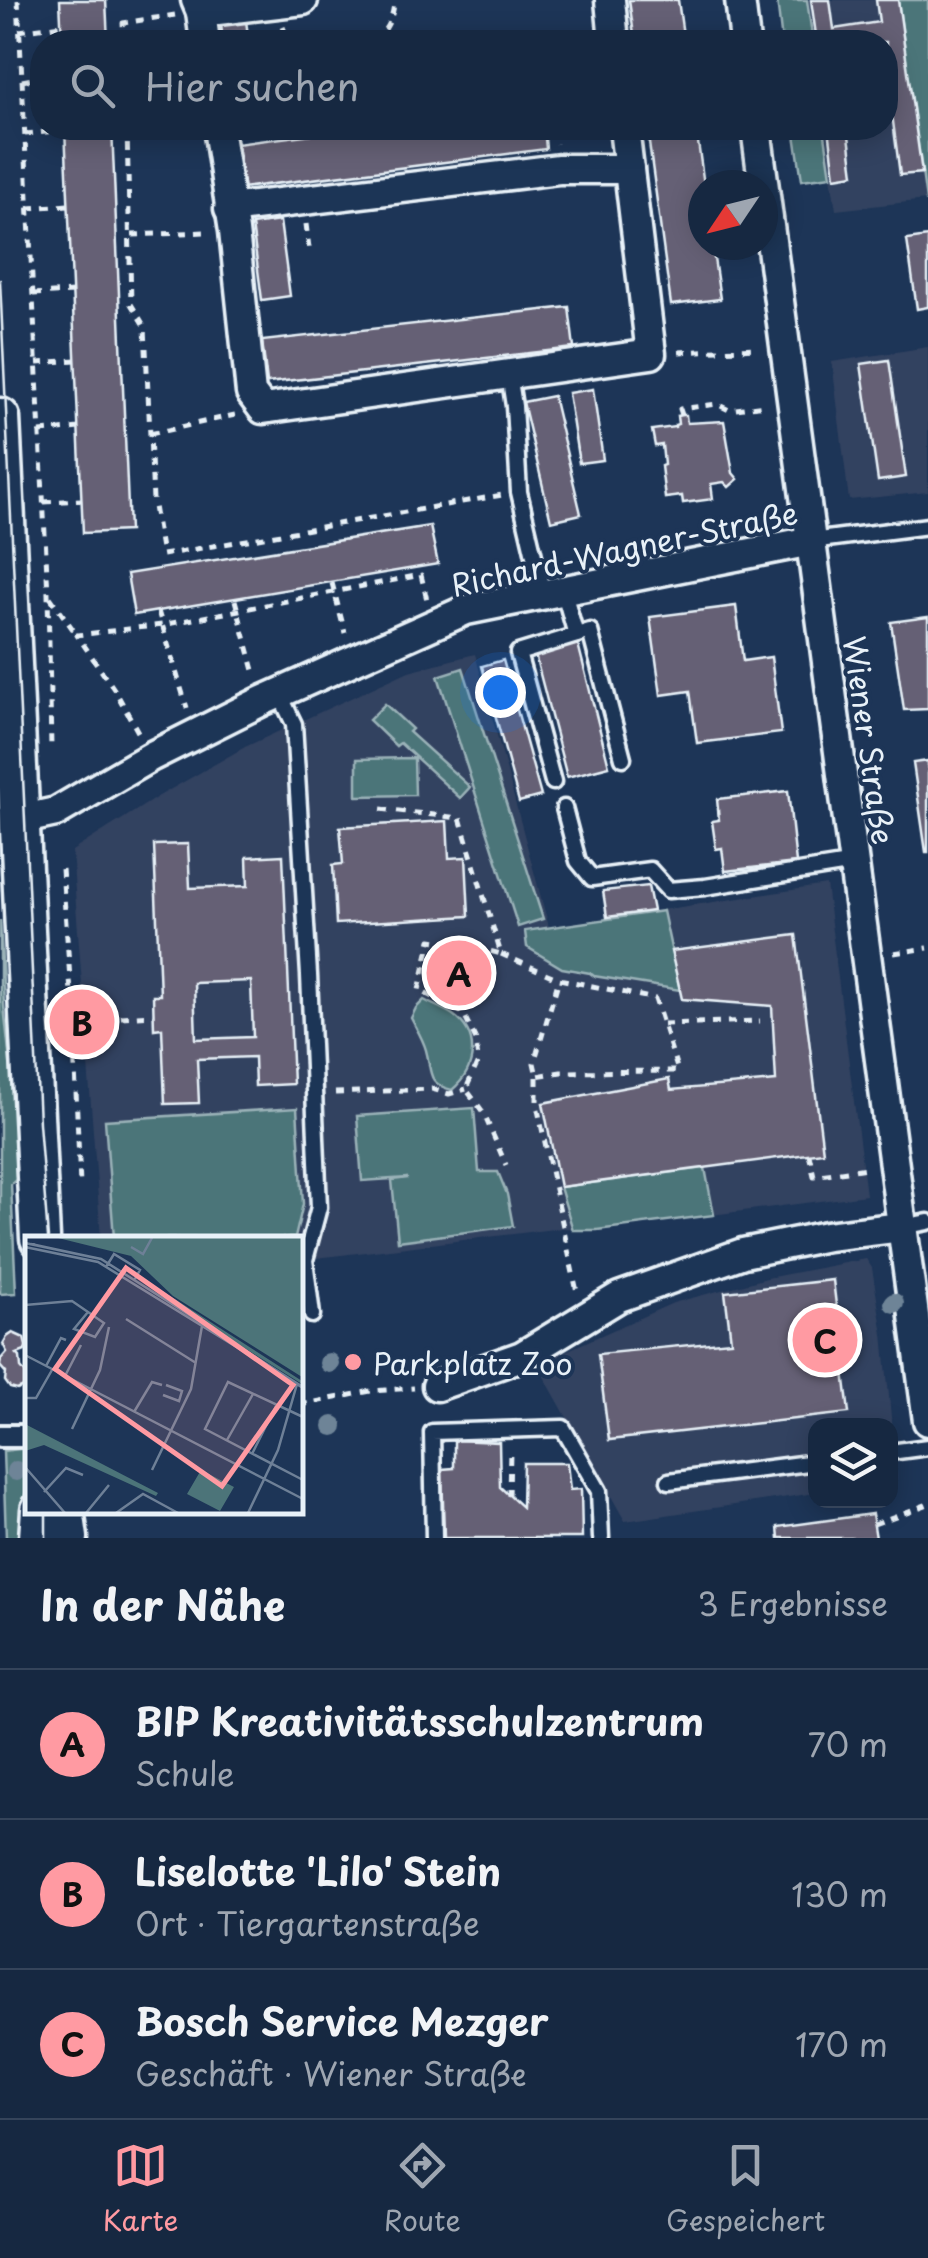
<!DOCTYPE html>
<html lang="de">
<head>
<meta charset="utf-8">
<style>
	body { margin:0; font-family:"Playpen Sans",sans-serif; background:#1f3048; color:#f1f3f6 }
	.controls { position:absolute; right:30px; bottom:30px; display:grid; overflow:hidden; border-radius:20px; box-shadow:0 5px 25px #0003 }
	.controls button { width:90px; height:90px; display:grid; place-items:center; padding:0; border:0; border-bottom:2px solid #35445a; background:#162841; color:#f1f3f6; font:50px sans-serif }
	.compass { position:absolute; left:688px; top:170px; width:90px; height:90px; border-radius:50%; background:#162841; box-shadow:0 5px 25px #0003; rotate:235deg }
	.you { position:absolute; left:500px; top:692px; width:35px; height:35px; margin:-25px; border:8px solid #fff; border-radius:50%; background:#1a73e8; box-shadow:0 0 0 15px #1a73e833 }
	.badge { display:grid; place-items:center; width:65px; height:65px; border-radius:50%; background:#ff9aa2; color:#111; font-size:32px; font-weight:700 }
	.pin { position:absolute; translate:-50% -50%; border:5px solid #fff; box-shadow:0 2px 10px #0006 }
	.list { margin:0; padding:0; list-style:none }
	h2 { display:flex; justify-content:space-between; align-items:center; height:130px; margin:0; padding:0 40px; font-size:42px }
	h2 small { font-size:32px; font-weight:400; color:#9ea6b1 }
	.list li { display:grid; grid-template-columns:65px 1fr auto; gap:30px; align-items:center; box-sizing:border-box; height:150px; padding:0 40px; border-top:2px solid #35445a }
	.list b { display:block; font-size:38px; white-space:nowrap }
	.list p { margin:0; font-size:32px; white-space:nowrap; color:#9ea6b1 }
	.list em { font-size:32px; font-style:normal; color:#9ea6b1 }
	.icon { flex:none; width:55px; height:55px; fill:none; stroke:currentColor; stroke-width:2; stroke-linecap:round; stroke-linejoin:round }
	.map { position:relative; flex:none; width:928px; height:1538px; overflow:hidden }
	.search { position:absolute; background:#162841; box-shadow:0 5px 25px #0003; left:30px; right:30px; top:30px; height:110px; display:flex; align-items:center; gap:25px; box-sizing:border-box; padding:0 35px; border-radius:40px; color:#9ea6b1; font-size:38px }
	.sheet { height:580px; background:#162841 }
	nav { display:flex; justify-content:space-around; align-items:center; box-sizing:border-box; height:140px; border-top:2px solid #35445a; background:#162841; font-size:28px; color:#9ea6b1 }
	nav a { display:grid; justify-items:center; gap:5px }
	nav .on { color:#ff9aa2 }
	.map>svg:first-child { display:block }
	.built { fill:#334260 }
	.green { fill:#4c7479; stroke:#9ab2b8; stroke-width:2.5 }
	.building { fill:#656074; stroke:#e8f1f8; stroke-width:2.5; fill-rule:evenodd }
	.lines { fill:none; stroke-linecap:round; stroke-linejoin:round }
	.service-casing { stroke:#e8f1f8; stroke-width:21 }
	.pedestrian-casing { stroke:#e8f1f8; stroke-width:28 }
	.minor-casing { stroke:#e8f1f8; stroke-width:35 }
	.secondary-casing { stroke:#e8f1f8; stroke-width:45 }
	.path { stroke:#e8f1f8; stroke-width:5; stroke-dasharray:8 8; stroke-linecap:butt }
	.service { stroke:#1d3557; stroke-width:14 }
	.pedestrian { stroke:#1d3557; stroke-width:20 }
	.minor { stroke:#1d3557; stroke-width:28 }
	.secondary { stroke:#1d3557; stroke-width:38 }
	.tram { stroke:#e8f1f8; stroke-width:2.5 }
	.tree { fill:#6e8497 }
	.poi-dot { fill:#ff9aa2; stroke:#1d3557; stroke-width:4 }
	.labels { text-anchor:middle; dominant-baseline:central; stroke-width:8; stroke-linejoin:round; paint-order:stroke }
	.street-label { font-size:30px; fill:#e8f1f8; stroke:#1d3557 }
	.poi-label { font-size:30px; fill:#e8f1f8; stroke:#1d3557; text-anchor:start }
	.inset-road { fill:none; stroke:#6e8097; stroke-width:2.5 }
	.view { fill:#ff9aa2; fill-opacity:0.15; stroke:#ff9aa2; stroke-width:5 }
	.inset-edge { fill:none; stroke:#e8f1f8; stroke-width:5 }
</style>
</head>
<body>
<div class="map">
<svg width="928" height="1538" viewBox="0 0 928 1538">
	<rect width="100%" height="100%" fill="#1d3557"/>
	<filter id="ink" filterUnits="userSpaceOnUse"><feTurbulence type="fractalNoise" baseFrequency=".01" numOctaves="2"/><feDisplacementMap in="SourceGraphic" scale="20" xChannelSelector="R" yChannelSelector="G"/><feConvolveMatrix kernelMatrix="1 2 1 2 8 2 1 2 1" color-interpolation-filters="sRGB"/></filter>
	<g filter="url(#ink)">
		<g class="built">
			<path d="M807,0H898L926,200L836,210L824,128H886V42H813Z"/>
			<path d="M928,347V492L849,500L832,362Z"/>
			<path d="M475,654L549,927L826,885L866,1195L597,1230L562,1228L300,1260V1238H101L72,851L159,796L245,747L409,671Z"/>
			<path d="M866,1259L872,1268L883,1334L897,1480L891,1481L890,1426H816L815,1493L625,1521L537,1364L673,1303L767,1278Z"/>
		</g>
		<g class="green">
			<path d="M777,0H807L813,42H782Z"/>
			<path d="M898,0H928V199L926,200Z"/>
			<path d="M794,128H824L831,176L802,180Z"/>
			<path d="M463,668L543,919L518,927L438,676Z"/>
			<path d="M385,704L412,729L409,732L470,787L460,798L400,743L396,746L369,720Z"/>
			<path d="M414,758L415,795L357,796V759Z"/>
			<path d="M663,911L680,990L594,976L590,973L562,968L527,947L525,931Z"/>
			<path d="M0,920L4,1006L22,1175L11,1184L16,1293L0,1294Z"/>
			<path d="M424,1000C433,1005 444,1009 453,1015C481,1035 476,1070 452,1090C426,1084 432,1071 426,1050C423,1039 416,1028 411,1018L416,1008Z"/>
			<path d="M297,1108L303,1204L295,1238H114L105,1120Z"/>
			<path d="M474,1108L479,1172H498L507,1194L513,1226L398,1241L392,1180L408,1178L362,1181L357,1116Z"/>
			<path d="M705,1168L714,1215L597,1230H573L560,1187Z"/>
			<path d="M27,1448V1538H6L3,1451Z"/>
		</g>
		<g class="building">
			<path d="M60,0H106L108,42H62Z"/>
			<path d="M629,0H678L684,42H635Z"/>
			<path d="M811,0H830L834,29L879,22L876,0H898L922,173L900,175L886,68V42H817Z"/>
			<path d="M246,21L249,42H223L221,24Z"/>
			<path d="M65,128H112L129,531L83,533Z"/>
			<path d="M359,128H544L546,149L242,188L236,144Z"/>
			<path d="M647,128H696L704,185L703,245H712L720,299L671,305Z"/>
			<path d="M829,128H848L854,174L835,177Z"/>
			<path d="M280,221L290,296L262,300L252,225Z"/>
			<path d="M928,237V307L917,309L907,240Z"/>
			<path d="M569,307L574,348L267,383L262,341Z"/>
			<path d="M889,360L906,477L878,481L861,364Z"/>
			<path d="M593,389L603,460L579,463L568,393Z"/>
			<path d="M553,396L581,514L551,521L523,402Z"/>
			<path d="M682,415H686L687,423L724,421L733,473L738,479L729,487L724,482L711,484L713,499L683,503L682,496L665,498L661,466L664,465L662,445L655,446L652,430L675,427V425L678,424L677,416Z"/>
			<path d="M430,526L438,564L134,615L127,574Z"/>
			<path d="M736,606L743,661L771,657L781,733L697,743L690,691L661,695L650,617Z"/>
			<path d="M928,617V709L904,710L891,622Z"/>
			<path d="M577,640L609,766L567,777L534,651Z"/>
			<path d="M503,660L541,796L519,802L482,666Z"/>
			<path d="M928,761V852H926L913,763Z"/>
			<path d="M788,791L796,863L725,871L722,848L716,849L712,821L719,820L717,799Z"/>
			<path d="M447,821L449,858L466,857L469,916L336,924L333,865L343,864L340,827Z"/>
			<path d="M188,844L190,888L248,886L247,857L283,855L293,1084L255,1086L254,1057L197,1059L199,1103L165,1104L162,1028L154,1029L153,995H160L154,845ZM251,981L253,1037L196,1039L194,983Z"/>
			<path d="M648,886L653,911L607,917L603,891Z"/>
			<path d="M796,935L823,1152L560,1187L543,1103L669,1079L671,1090L776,1081L772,1006L682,999L671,951Z"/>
			<path d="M833,1280L849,1413L609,1440L598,1354L731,1341L725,1292Z"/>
			<path d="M13,1333L24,1338L26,1346L25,1351L17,1354L20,1357L21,1368L27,1375L28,1382L24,1387L17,1390L10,1388L5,1381L6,1373L0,1366L1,1359L7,1352L3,1344L7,1337Z"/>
			<path d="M454,1440L499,1442L500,1487L522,1507L523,1463H567L570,1490L581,1489L582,1538H444L442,1469L454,1468Z"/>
			<path d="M872,1514L876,1538H779L778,1527Z"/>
		</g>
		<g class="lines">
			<defs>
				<g id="service">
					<path d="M509,374L514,406L519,492L543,594"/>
					<path d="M811,541L928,526"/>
					<path d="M563,589L576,635"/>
					<path d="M279,693L294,724L309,975L319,1207L305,1260L312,1315"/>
					<path d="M553,782L518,653L590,631L623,758"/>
					<path d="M564,808L578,861L592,878L650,870L668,890L705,887L854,863"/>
					<path d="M902,1227L928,1222"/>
					<path d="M890,1452L928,1447"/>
					<path d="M669,1481L816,1462"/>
					<path d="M434,1538L432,1432L563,1428L599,1491L601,1538"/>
				</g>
				<path id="pedestrian" d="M0,1436H28"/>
				<g id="minor">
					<path d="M196,0L201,12L205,42"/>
					<path d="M610,0L614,42"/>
					<path d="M740,0L745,42"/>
					<path d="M201,12L303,0"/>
					<path d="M218,128L234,231L251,393L263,409L651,354L624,128"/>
					<path d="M756,128L928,1421"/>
					<path d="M229,209L559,169H629"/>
					<path d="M19,820L56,812L152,756L262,701L466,610L811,541"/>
					<path d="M437,1386L522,1356L619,1297L743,1253L827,1236L902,1227"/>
				</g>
				<g id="secondary">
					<path d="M0,418L40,1238"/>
					<path d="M64,1510L68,1538"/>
					<path d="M39,1538L41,1510"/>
				</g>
			</defs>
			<use href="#service" class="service-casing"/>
			<use href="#pedestrian" class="pedestrian-casing"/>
			<use href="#minor" class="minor-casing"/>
			<use href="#secondary" class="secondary-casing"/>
			<g class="path">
				<path d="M18,0L48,594L51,748"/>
				<path d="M283,27L287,37L302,42"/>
				<path d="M19,31L61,25"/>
				<path d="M124,42L123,23L175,15"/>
				<path d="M375,42C386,30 394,17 394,0"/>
				<path d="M22,81L42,77"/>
				<path d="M127,128L131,304L145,327L153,500L162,555L502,495"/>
				<path d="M554,128L556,144"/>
				<path d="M25,134L66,130"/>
				<path d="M28,208L69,205"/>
				<path d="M306,224L309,248"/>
				<path d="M132,235L206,232"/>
				<path d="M33,294L73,292"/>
				<path d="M679,352L757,348"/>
				<path d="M37,363L76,360"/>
				<path d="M682,415L680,409L717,404L729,410L765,405"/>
				<path d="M40,432L79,428"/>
				<path d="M150,434L235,415"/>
				<path d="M44,502L82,500"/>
				<path d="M332,583L345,633"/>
				<path d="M50,597L77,635"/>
				<path d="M235,600L255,674"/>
				<path d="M158,611L187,708"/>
				<path d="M138,732L116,692L77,635L162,625L421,575L427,600"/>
				<path d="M381,809L460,818L501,954L462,944L431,940L419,990L463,1013L476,1040L478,1062L466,1089L483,1112L506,1165"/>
				<path d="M62,869L73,1020L80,1186"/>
				<path d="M894,953L928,948"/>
				<path d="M501,954L559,979L655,999L678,1071L561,1072L537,1076L534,1063L559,979"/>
				<path d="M73,1020L154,1015"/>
				<path d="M663,1024L760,1021"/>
				<path d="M537,1077V1105L577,1292"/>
				<path d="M335,1093L432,1089L449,1094L466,1089"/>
				<path d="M809,1154L814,1176L866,1168"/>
				<path d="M300,1405L371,1391L414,1388"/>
				<path d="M509,1496L510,1451"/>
				<path d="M874,1524L928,1504"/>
			</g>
			<use href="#service" class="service"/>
			<use href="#pedestrian" class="pedestrian"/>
			<use href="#minor" class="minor"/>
			<use href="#secondary" class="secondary"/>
			<g class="tram">
				<path d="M0,280L39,1123L48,1238"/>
				<path d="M46,1510V1538"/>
			</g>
		</g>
		<g class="tree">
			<circle cx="894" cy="1303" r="10"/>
			<circle cx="329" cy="1363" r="10"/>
			<circle cx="333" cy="1426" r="10"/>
			<circle cx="16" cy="1471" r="10"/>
		</g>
	</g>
	<circle class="poi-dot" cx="353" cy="1362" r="10"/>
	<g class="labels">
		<g class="street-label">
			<text transform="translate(624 548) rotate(-12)">Richard-Wagner-Straße</text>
			<text transform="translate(870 740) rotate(82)">Wiener Straße</text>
		</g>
		<g class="poi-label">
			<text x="373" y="1362">Parkplatz Zoo</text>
		</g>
	</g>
	<g transform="translate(25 1236)">
		<rect width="278" height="278" fill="#1d3557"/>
		<path d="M25,0H277V141L148,60L106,20ZM128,49L277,145V148L139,62ZM0,188L133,257L131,260L19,209L0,215ZM176,234L209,251L195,275L162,258Z" fill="#4c7479"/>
		<path class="inset-road" d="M0,7L76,23L278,151M6,8L71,22M0,11L73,26L278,152M106,11L118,18L128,0M81,31L89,18L115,34L110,43M0,69L47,65L79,87L70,101L49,93L63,76M101,83L171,127M0,119L278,263M21,130L36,102L41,104M40,140L56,109M138,159L154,165L157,155L141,149M0,162H11L27,134M109,176L127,146L137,149M278,181L203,146L180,193L278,244M47,193L75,134L84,91M202,204L228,158M227,218L251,170M0,231L40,277M127,234L166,153L177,90M19,256L41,232L58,239M61,277L84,249M91,277L118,258L153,277M223,277L253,214L272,148"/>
		<path class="view" d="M101,32L268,149L197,250L30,133Z"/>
		<rect width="278" height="278" class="inset-edge"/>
	</g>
</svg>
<div class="controls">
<button><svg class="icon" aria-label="layers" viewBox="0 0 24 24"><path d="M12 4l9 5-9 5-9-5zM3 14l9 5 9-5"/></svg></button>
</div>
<svg class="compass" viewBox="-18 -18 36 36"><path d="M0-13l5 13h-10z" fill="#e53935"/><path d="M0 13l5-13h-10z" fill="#9ea6b1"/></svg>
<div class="you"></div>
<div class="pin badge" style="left:459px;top:973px">A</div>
<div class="pin badge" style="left:82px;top:1022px">B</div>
<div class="pin badge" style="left:825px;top:1340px">C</div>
<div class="search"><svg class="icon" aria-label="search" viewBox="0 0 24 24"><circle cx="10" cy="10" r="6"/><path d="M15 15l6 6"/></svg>Hier suchen</div>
</div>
<section class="sheet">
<h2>In der Nähe<small>3 Ergebnisse</small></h2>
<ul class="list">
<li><span class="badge">A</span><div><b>BIP Kreativitätsschulzentrum</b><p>Schule</p></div><em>70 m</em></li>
<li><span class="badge">B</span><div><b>Liselotte 'Lilo' Stein</b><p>Ort · Tiergartenstraße</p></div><em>130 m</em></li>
<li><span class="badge">C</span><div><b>Bosch Service Mezger</b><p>Geschäft · Wiener Straße</p></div><em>170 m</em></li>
</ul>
</section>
<nav>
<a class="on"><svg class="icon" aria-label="map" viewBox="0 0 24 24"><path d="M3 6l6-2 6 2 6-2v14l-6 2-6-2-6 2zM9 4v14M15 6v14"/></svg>Karte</a>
<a><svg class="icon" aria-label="directions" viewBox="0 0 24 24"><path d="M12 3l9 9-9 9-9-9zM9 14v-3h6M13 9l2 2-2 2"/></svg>Route</a>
<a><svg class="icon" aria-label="saved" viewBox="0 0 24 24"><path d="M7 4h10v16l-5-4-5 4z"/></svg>Gespeichert</a>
</nav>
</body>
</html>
